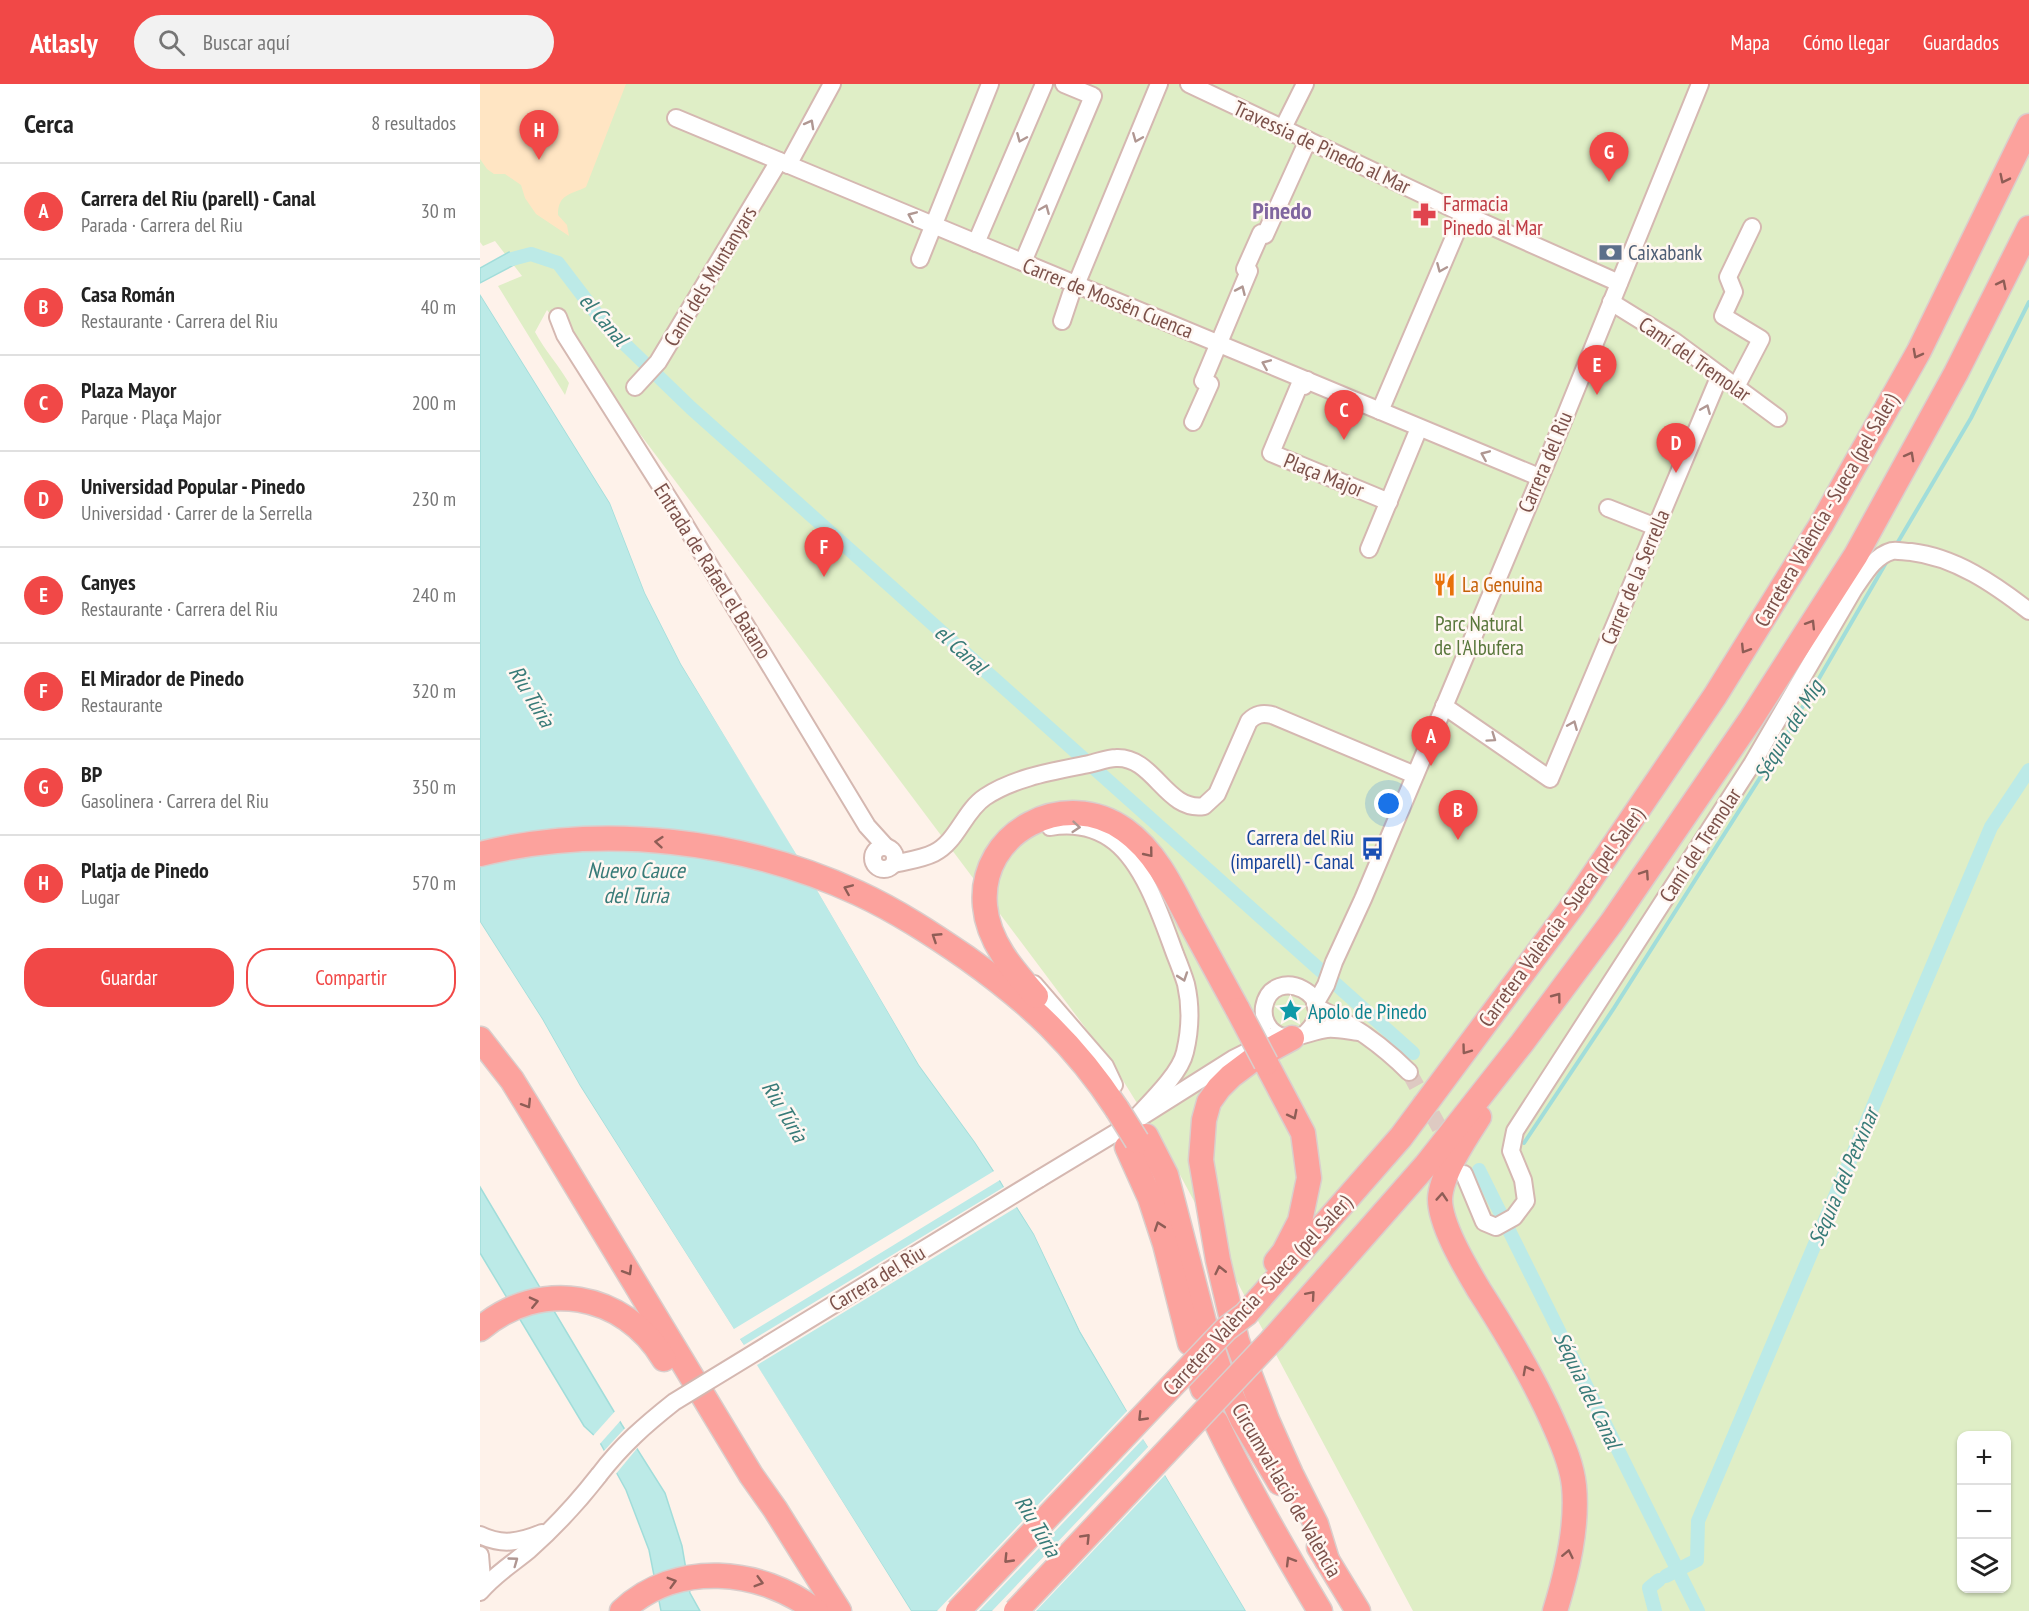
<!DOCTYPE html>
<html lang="es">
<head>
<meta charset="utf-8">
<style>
	body { margin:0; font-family:"PT Sans Narrow",sans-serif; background:#f2f2f2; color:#222 }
	.controls { position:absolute; right:18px; bottom:18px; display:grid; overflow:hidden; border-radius:12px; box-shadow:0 2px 4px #0004 }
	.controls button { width:54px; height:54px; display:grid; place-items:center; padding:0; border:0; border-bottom:2px solid #e0e0e0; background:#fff; color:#222; font:30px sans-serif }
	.you { position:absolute; left:909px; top:720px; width:21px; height:21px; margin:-15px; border:4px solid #fff; border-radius:50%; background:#1a73e8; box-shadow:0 0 0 9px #1a73e833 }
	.badge { display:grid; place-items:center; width:39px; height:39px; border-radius:50%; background:#f14847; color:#fff; font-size:20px; font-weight:700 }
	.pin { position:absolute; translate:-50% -50px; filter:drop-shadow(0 2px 3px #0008) }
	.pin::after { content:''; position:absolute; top:32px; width:21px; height:18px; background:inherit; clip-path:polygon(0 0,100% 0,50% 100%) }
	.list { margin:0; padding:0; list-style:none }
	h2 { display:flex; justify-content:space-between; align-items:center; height:78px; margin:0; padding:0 24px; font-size:26px }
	h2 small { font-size:20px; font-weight:400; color:#767676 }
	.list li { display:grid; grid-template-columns:39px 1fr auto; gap:18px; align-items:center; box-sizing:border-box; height:96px; padding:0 24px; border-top:2px solid #e0e0e0 }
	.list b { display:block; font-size:22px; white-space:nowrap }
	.list p { margin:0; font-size:20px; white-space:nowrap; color:#767676 }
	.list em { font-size:20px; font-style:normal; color:#767676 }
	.actions { display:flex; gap:12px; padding:18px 24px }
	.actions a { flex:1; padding:14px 0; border:2px solid #f14847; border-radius:24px; text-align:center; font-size:21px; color:#f14847 }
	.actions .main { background:#f14847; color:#fff }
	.icon { flex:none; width:33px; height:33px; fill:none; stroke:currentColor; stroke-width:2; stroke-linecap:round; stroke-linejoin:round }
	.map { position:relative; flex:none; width:1549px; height:1527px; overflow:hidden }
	header { display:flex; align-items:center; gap:36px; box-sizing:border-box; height:84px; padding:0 30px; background:#f14847; color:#fff }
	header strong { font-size:28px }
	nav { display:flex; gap:33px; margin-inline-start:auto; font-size:21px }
	.search { width:420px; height:54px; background:#f2f2f2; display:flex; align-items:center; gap:15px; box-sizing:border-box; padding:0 21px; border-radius:33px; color:#767676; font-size:22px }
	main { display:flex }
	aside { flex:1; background:#fff }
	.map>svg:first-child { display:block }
	.green { fill:#dfeec6; fill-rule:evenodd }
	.sand { fill:#ffe5c3 }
	.water { fill:#bceae7; stroke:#a1ddda; stroke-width:1.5 }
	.pier { fill:#fef2ea; fill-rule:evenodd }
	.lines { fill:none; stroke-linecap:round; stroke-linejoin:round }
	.stream { stroke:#a1ddda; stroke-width:4 }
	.canal { stroke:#bceae7; stroke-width:14 }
	.minor-tunnel { stroke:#decac2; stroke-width:16; stroke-dasharray:16 8; stroke-linecap:butt }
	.minor-casing { stroke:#d5b8b1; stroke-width:20 }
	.highway-casing { stroke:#dacecc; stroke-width:27 }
	.minor { stroke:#fff; stroke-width:16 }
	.highway { stroke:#fca29d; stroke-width:24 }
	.minor-bridge-casing { stroke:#d5b8b1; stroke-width:20; stroke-linecap:butt }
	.highway-bridge-casing { stroke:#dacecc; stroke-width:27; stroke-linecap:butt }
	.minor-bridge { stroke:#fff; stroke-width:16 }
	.highway-bridge { stroke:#fca29d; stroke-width:24 }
	.oneway { stroke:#b09792 }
	.oneway2 { stroke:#8f5d56 }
	.labels { text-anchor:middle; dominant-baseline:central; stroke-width:5; stroke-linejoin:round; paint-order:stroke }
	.street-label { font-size:21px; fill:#7c514a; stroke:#fff7f2 }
	.health-label { font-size:21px; fill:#be3a42; stroke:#fff7f2; text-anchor:start }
	.service-label { font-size:21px; fill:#4e5e75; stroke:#fff7f2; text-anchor:start }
	.food-label { font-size:21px; fill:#c56008; stroke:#fff7f2; text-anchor:start }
	.park-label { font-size:21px; fill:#59773b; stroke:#fff7f2 }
	.transit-label { font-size:21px; fill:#164399; stroke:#fff7f2; text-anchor:end }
	.culture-label { font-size:21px; fill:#0d838f; stroke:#fff7f2; text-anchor:start }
	.water-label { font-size:22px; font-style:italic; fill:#387b78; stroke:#fff7f2 }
	.quarter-label { font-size:24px; font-weight:bold; fill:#80669f; stroke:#fff7f2 }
</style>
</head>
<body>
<header>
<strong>Atlasly</strong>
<div class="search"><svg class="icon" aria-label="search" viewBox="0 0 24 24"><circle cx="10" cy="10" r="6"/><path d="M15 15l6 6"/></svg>Buscar aquí</div>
<nav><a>Mapa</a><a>Cómo llegar</a><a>Guardados</a></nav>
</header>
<main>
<aside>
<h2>Cerca<small>8 resultados</small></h2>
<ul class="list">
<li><span class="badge">A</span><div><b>Carrera del Riu (parell) - Canal</b><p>Parada · Carrera del Riu</p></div><em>30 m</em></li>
<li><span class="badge">B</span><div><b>Casa Román</b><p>Restaurante · Carrera del Riu</p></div><em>40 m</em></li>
<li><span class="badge">C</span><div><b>Plaza Mayor</b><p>Parque · Plaça Major</p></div><em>200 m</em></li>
<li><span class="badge">D</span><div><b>Universidad Popular - Pinedo</b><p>Universidad · Carrer de la Serrella</p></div><em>230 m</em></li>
<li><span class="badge">E</span><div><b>Canyes</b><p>Restaurante · Carrera del Riu</p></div><em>240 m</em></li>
<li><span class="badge">F</span><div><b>El Mirador de Pinedo</b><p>Restaurante</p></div><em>320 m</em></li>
<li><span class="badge">G</span><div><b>BP</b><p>Gasolinera · Carrera del Riu</p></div><em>350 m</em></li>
<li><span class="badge">H</span><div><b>Platja de Pinedo</b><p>Lugar</p></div><em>570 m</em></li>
</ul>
<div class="actions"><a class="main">Guardar</a><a>Compartir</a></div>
</aside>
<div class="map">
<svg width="1549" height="1527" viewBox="0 0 1549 1527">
	<rect width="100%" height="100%" fill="#fef2ea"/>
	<path class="green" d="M0,0H1549V1527H933L691,1074L634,982L67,226L55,248C65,267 78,280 89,299L85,311L18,202L42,192L15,157L3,162L0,158ZM1482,1352H1526V1504H1482Z"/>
	<path class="sand" d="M0,0H146L106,103C90,111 78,110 78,131L87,141L89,152L56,130L45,114L41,101L25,90H14L7,85L0,75Z"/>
	<g class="water">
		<path d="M29,168L34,181L0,199V184Z"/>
		<path d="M0,210L130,419L165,509L201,580L300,741L439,981L495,1058L554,1150L600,1248L766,1527H431L100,1002L62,935L0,838Z"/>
		<path d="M0,1103L142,1341L185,1409L202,1462L210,1509L220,1527H181L169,1466L146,1406L118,1355L104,1342L0,1169Z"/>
	</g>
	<g class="pier">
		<path d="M0,207L133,418L167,507L204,579L302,739L441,980L498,1056L557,1148L602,1246L769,1527H766L685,1391L556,1527H512L668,1363L663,1355L499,1527H457L647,1327L600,1247L554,1150L537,1123L277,1281L431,1527H427L97,1004L59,936L0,843V838L62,935L100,1002L254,1245L514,1087L495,1058L439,981L335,803L275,783L195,769L124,765L91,766L62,769L0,780V759L22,755L93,746L143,745L183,747L224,752L259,759L319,775L201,580L165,509L130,419L0,210ZM520,1096L524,1103L264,1261L260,1255Z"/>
		<path d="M137,1325L142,1335L118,1362L112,1353Z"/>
		<path d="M147,1342L159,1362L135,1391L122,1369Z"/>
	</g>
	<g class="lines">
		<g class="stream">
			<path d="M1415,463L1491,334L1549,218"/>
			<path d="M1044,1059L1134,924L1297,667L1407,477"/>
		</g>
		<g class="canal">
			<path d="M32,175L51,170L78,179L126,242L211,324L933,969"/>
			<path d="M999,1086L1218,1527"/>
			<path d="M1186,1492L1217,1476L1218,1437L1511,743L1549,686"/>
			<path d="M1175,1527L1169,1504L1179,1496"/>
		</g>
		<path class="minor-tunnel" d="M929,988L970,1063"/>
		<defs>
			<g id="minor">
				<path d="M709,0L984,130L1139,199"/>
				<path d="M196,34L1059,393"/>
				<path d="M803,44L825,0"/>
				<path d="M308,81L352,0"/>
				<path d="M496,159L564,0"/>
				<path d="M440,175L510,0"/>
				<path d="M543,178L613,12L584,0"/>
				<path d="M1131,218L1194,257L1298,334"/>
				<path d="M78,233L85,251L196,426L387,742L406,763"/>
				<path d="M582,237L591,210L596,201L679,0"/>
				<path d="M827,296L824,302H819L791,369L909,418"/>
				<path d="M155,303L178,278L299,77"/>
				<path d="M1256,303L1281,255L1243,232L1254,208L1248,193L1272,143"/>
				<path d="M900,327L984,130"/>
				<path d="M713,338L730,300L723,297L769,187L765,185L781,149L785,151L828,56"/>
				<path d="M1128,424L1176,443"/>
				<path d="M889,465L939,344"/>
				<path d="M964,622L1070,695L1240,291"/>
				<path d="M570,743C594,739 616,743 635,758C665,782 682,835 695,870C699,880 703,890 706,900C711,922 710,947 705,968C700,991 666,1022 650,1040"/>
				<circle cx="404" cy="774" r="11"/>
				<path d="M414,780C426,777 442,775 454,769C477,758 484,727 505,713C535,693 575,687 609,680C618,678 628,674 636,674C674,672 686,728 724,722L737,710L769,637C776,630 782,629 792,631L935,691"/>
				<path d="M554,900L625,982L634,1001"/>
				<path d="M835,920L846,901L854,878L883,815L948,661L1067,377L1220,0"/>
				<path d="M836,923C871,939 902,961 929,988"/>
				<path d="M826,949C865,912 792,878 784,923C783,930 785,939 790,945C806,963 827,947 847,945C857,944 869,947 879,948"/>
				<path d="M984,1090L1004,1138L1016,1143L1034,1133L1046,1117L1043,1096L1031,1067L1035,1047L1272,680L1374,505C1384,491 1394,472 1412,467C1417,466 1425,468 1431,468C1475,473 1514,500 1549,527"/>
				<path d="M559,1095L650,1040L753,975L775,964"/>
				<path d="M0,1451C22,1462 40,1458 62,1449"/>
				<path d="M0,1471L2,1495L0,1507"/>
				<path d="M0,1508C14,1491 32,1480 49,1466C75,1443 98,1418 119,1391"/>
			</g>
			<g id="highway">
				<path d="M0,770C124,739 263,756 378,809C417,827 452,850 487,874C549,918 595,961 637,1025"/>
				<path d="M556,912C533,886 508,858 505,822C498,747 586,703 645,746C676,768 693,805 710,838C726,867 742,897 758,926"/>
				<path d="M812,954L775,974L751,992L739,1004L729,1018L724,1036L721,1076L738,1176L757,1257L787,1336L811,1390L836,1440L847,1476"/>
				<path d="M0,955L32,996L48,1022L271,1391L295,1425L359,1527"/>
				<path d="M786,979L823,1049L829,1094L820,1137L804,1168L796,1178"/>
				<path d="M999,1033C986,1053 961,1090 960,1115C960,1141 986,1184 999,1206C1028,1251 1055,1296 1076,1345C1084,1363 1092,1382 1094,1402C1098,1443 1087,1488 1075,1527"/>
				<path d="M666,1052L686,1091L725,1242L739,1284L762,1335L800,1399"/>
				<path d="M647,1063L670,1114L685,1160L710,1259"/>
				<path d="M780,1214L921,1053L1094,820L1235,612L1341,441L1439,267L1549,42"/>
				<path d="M0,1245C60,1194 144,1208 184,1275"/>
				<path d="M793,1255L946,1081L1042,959L1132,838L1271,635L1376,471L1476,289L1549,144"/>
				<path d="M720,1296L723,1305"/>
				<path d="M736,1338C767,1403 803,1465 840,1527"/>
				<path d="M839,1463L878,1527"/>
				<path d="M142,1527C196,1476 281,1484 336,1527"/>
			</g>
		</defs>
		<use href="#minor" class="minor-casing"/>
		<use href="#highway" class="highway-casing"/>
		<use href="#minor" class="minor"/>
		<use href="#highway" class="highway"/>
		<defs>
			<path id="minor-bridge" d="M119,1391C142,1361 165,1341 194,1318L559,1095"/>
			<g id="highway-bridge">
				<path d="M758,926L786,979"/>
				<path d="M637,1025L657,1057"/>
				<path d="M478,1527L746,1245L766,1230L780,1214"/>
				<path d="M536,1527L793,1255"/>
			</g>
		</defs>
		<use href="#minor-bridge" class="minor-bridge-casing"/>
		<use href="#highway-bridge" class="highway-bridge-casing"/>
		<use href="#minor-bridge" class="minor-bridge"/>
		<use href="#highway-bridge" class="highway-bridge"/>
	</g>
	<defs><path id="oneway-chevron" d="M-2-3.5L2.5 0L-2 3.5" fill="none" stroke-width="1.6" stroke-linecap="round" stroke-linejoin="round" transform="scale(1.5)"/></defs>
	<g class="oneway">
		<use href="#oneway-chevron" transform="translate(330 40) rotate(-61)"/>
		<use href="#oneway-chevron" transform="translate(541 54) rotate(113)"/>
		<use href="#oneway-chevron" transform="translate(657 54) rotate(112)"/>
		<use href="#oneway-chevron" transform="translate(565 125) rotate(-67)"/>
		<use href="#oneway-chevron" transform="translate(432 132) rotate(-157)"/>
		<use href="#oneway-chevron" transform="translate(961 184) rotate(113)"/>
		<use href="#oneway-chevron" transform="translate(761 206) rotate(-66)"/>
		<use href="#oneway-chevron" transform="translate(786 280) rotate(-157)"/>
		<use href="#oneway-chevron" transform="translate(1226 325) rotate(-67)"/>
		<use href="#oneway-chevron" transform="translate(1005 371) rotate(-157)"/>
		<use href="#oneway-chevron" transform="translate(1093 641) rotate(-67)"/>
		<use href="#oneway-chevron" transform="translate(1012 654) rotate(35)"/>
		<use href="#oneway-chevron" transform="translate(596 743) rotate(5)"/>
		<use href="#oneway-chevron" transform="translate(703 893) rotate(71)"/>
		<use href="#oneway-chevron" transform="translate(34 1477) rotate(-36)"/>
	</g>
	<g class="oneway2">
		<use href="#oneway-chevron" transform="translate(1524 95) rotate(116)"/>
		<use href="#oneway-chevron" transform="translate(1522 200) rotate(-63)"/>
		<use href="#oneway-chevron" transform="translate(1437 270) rotate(118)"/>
		<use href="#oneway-chevron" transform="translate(1430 372) rotate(-61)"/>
		<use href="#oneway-chevron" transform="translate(1331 540) rotate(-58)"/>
		<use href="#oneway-chevron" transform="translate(1265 565) rotate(122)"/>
		<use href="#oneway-chevron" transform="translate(179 758) rotate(-175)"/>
		<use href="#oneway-chevron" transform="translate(669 769) rotate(51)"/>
		<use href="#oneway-chevron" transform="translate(1165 790) rotate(-56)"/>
		<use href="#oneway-chevron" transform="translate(368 805) rotate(-157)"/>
		<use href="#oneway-chevron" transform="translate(456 853) rotate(-147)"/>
		<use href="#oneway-chevron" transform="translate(1077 913) rotate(-53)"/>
		<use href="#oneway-chevron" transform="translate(986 966) rotate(126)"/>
		<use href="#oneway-chevron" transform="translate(47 1020) rotate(58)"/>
		<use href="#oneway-chevron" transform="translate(813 1031) rotate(63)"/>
		<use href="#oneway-chevron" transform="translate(962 1113) rotate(-86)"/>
		<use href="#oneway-chevron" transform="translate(679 1142) rotate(-109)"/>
		<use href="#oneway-chevron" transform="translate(740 1186) rotate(-103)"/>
		<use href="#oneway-chevron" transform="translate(148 1187) rotate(59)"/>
		<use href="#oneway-chevron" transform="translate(831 1211) rotate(-49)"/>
		<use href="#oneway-chevron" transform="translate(54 1218) rotate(-13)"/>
		<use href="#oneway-chevron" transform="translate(1047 1286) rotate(-118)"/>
		<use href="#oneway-chevron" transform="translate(662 1333) rotate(134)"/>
		<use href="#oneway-chevron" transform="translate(606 1454) rotate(-46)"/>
		<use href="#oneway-chevron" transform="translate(1088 1470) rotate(-78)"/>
		<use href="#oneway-chevron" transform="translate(528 1475) rotate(134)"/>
		<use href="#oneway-chevron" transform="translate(810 1477) rotate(-121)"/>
		<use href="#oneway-chevron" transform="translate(192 1498) rotate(-16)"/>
		<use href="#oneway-chevron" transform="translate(279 1498) rotate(16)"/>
	</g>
	<defs>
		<symbol id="pharmacy-bare" viewBox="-9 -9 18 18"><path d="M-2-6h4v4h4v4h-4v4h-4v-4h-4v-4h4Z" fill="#e0444e" stroke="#fff7f2" stroke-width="2.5" paint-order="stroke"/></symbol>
		<symbol id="bank-bare" viewBox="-9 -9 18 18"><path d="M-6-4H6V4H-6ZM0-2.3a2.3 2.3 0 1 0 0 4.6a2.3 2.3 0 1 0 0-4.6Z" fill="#5c6f8a" stroke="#fff7f2" stroke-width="2.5" paint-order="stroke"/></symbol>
		<symbol id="restaurant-bare" viewBox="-9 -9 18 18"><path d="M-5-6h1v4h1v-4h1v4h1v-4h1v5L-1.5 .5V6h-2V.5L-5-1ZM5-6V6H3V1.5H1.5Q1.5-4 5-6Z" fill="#e8710a" stroke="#fff7f2" stroke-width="2.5" paint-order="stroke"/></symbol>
		<symbol id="bus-bare" viewBox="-9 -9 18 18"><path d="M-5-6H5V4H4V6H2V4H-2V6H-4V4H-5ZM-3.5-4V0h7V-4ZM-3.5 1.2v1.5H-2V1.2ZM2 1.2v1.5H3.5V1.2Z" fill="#1a4fb4" stroke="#fff7f2" stroke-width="2.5" paint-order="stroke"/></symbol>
		<symbol id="sight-bare" viewBox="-9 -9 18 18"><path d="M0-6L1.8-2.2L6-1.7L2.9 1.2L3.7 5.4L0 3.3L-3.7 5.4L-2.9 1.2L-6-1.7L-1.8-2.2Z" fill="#0f9aa8" stroke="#fff7f2" stroke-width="2.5" paint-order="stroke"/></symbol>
	</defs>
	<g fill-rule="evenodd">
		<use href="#pharmacy-bare" x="928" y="114" width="33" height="33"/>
		<use href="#bank-bare" x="1114" y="152" width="33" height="33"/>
		<use href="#restaurant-bare" x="948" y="484" width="33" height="33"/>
		<use href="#bus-bare" x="876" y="748" width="33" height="33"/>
		<use href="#sight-bare" x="794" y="910" width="33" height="33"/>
	</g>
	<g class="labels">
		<g class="street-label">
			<text transform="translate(842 63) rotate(25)">Travessia de Pinedo al Mar</text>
			<text transform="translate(230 192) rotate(-59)">Camí dels Muntanyars</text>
			<text transform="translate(628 214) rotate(22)">Carrer de Mossén Cuenca</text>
			<text transform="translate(1215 275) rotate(35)">Camí del Tremolar</text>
			<text transform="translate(1065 378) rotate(-67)">Carrera del Riu</text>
			<text transform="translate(844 391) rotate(22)">Plaça Major</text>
			<text transform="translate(1346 426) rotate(-60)">Carretera València - Sueca (pel Saler)</text>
			<text transform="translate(233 487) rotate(58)">Entrada de Rafael el Batano</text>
			<text transform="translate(1155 493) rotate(-67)">Carrer de la Serrella</text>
			<text transform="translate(1220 761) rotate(-57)">Camí del Tremolar</text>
			<text transform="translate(1081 833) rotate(-54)">Carretera València - Sueca (pel Saler)</text>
			<text transform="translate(397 1194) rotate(-31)">Carrera del Riu</text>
			<text transform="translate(777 1211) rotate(-47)">Carretera València - Sueca (pel Saler)</text>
			<text transform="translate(807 1406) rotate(60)">Circumval·lació de València</text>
		</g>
		<g class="health-label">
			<text x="963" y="119">Farmacia<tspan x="963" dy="24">Pinedo al Mar</tspan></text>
		</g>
		<g class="service-label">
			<text x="1148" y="168">Caixabank</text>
		</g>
		<g class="food-label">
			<text x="982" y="500">La Genuina</text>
		</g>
		<g class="park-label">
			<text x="999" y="539">Parc Natural<tspan x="999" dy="24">de l'Albufera</tspan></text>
		</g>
		<g class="transit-label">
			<text x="874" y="753">Carrera del Riu<tspan x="874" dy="24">(imparell) - Canal</tspan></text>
		</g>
		<g class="culture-label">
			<text x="828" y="927">Apolo de Pinedo</text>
		</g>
		<g class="water-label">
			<text transform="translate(124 235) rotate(49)">el Canal</text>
			<text transform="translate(481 565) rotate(42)">el Canal</text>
			<text transform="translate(52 612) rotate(59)">Riu Túria</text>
			<text transform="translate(1308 646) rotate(-59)">Séquia del Mig</text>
			<text x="156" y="786">Nuevo Cauce<tspan x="156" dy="25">del Turia</tspan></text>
			<text transform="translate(305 1027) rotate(59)">Riu Túria</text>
			<text transform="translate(1363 1093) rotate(-67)">Séquia del Petxinar</text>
			<text transform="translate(1108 1306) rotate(64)">Séquia del Canal</text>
			<text transform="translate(558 1442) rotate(59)">Riu Túria</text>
		</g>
		<g class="quarter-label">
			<text x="802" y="126">Pinedo</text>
		</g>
	</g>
</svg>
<div class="controls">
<button>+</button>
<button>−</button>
<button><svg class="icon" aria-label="layers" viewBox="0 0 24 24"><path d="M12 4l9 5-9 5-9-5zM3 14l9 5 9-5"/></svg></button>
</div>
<div class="you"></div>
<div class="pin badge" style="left:951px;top:682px">A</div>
<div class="pin badge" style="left:978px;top:756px">B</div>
<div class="pin badge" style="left:864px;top:356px">C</div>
<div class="pin badge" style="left:1196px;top:389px">D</div>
<div class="pin badge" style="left:1117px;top:311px">E</div>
<div class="pin badge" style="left:344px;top:493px">F</div>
<div class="pin badge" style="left:1129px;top:98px">G</div>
<div class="pin badge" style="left:59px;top:76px">H</div>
</div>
</main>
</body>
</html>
